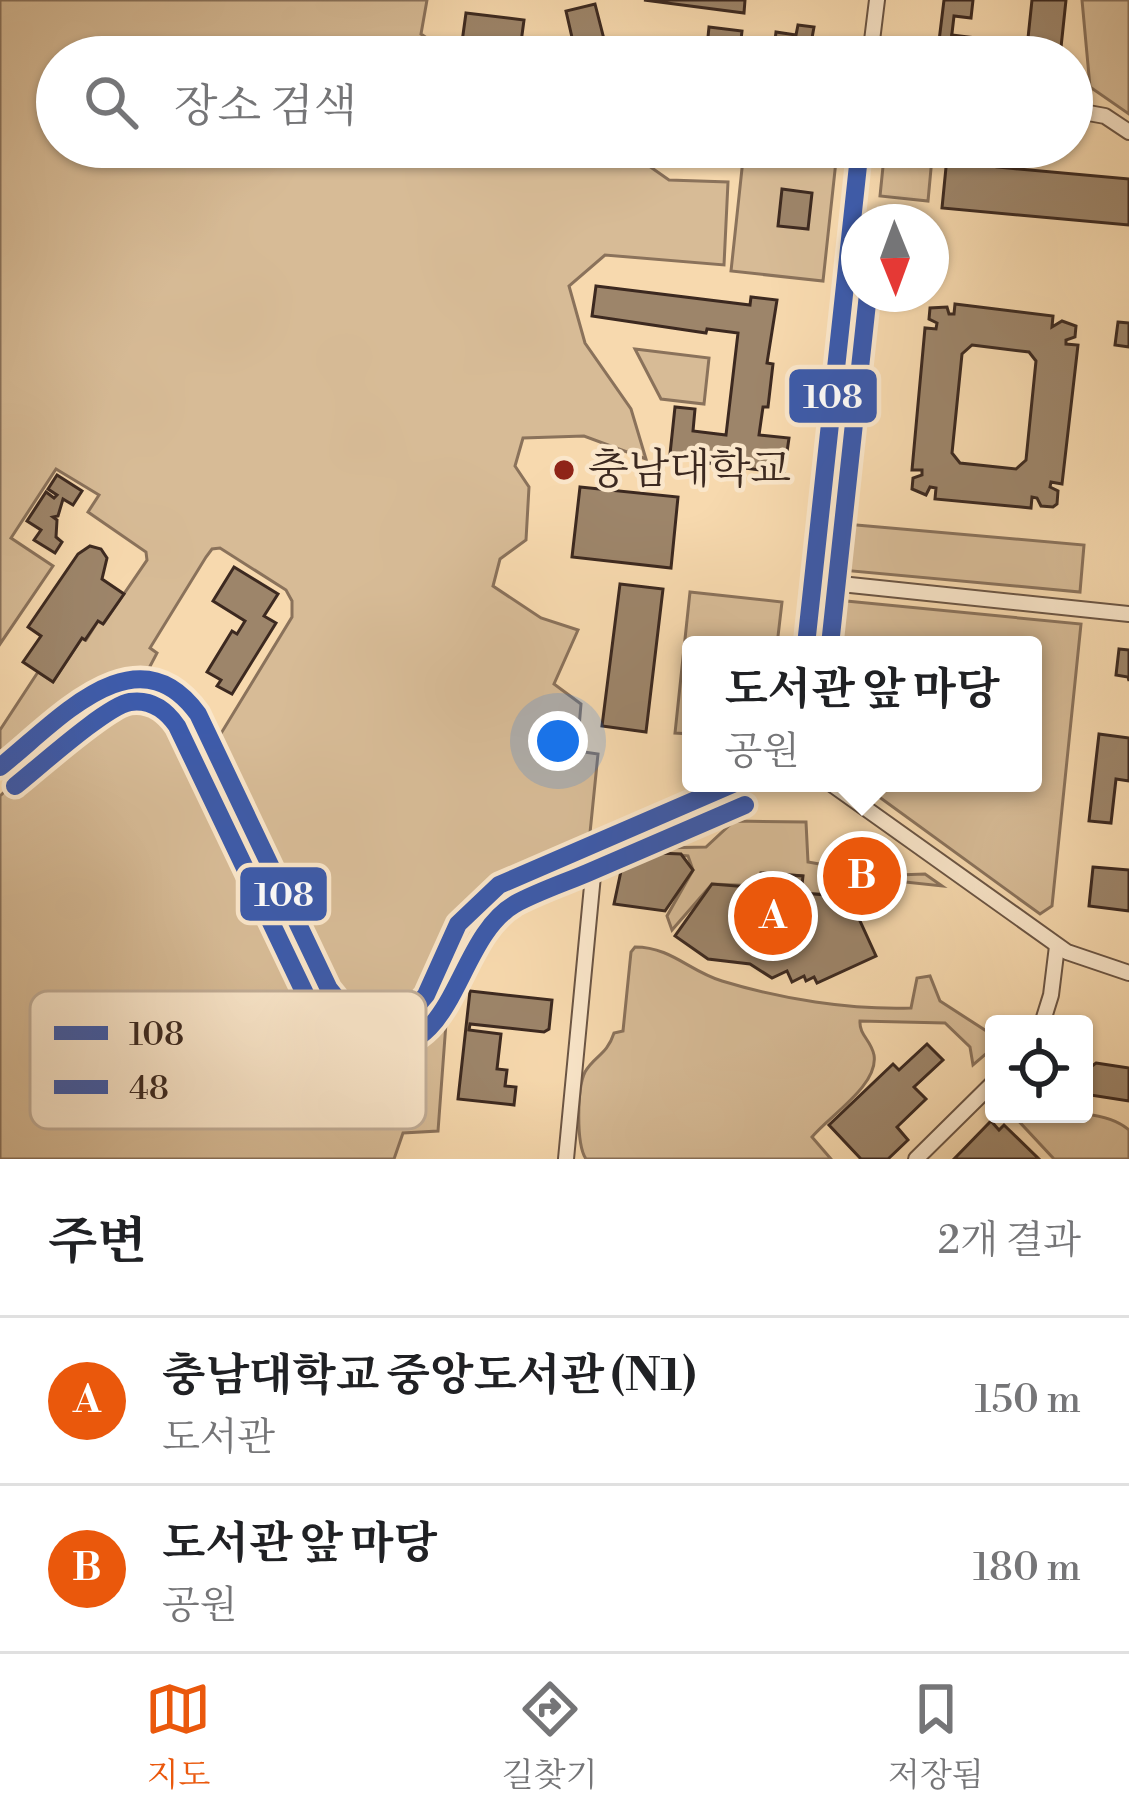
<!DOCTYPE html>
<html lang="ko">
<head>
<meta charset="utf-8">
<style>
	body { margin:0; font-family:"Libre Bodoni","Noto Serif KR",serif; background:#f2f2f2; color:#202124 }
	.controls { position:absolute; right:36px; bottom:36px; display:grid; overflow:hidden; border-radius:12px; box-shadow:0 3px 9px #0004 }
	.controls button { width:108px; height:108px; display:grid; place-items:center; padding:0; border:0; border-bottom:3px solid #e0e0e0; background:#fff; color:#202124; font:60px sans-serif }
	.compass { position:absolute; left:841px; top:204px; width:108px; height:108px; border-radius:50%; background:#fff; box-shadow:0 3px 9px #0004; rotate:179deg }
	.you { position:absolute; left:558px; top:741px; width:42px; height:42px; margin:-30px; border:9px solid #fff; border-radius:50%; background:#1a73e8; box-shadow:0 0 0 18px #1a73e833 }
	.badge { display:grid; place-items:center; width:78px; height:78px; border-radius:50%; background:#ea580c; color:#fff; font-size:39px; font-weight:700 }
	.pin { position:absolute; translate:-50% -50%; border:6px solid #fff; box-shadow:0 3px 12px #0006 }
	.popup { position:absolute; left:682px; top:636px; width:360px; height:156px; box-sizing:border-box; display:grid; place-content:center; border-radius:12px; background:#fff; filter:drop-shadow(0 3px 9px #0005); font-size:39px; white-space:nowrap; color:#757577 }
	.popup b { font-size:45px; color:#202124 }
	.popup::after { content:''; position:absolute; left:50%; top:100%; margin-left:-24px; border:24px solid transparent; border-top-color:#fff }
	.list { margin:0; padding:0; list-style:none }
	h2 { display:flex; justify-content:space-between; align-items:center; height:156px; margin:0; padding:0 48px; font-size:51px }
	h2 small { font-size:39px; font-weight:400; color:#757577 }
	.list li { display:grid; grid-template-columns:78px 1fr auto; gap:36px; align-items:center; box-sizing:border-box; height:168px; padding:0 48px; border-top:3px solid #e0e0e0 }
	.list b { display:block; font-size:45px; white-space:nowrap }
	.list p { margin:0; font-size:39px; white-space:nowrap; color:#757577 }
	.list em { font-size:39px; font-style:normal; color:#757577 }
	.icon { flex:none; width:66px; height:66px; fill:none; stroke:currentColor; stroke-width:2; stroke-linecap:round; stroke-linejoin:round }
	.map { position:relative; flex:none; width:1129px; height:1159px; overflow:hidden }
	.search { position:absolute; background:#fff; box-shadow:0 3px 9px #0004; left:36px; right:36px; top:36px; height:132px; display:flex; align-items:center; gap:30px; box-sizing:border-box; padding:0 42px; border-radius:66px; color:#757577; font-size:45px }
	.sheet { height:492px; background:#fff }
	nav { display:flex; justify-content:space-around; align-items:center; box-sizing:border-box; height:168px; border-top:3px solid #e0e0e0; background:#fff; font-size:33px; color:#757577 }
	nav a { display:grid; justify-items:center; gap:6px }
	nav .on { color:#ea580c }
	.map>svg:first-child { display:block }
	.green { fill:#d7bb96; stroke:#8a725b; stroke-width:3 }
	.building { fill:#9d856a; stroke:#3c2920; stroke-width:3; fill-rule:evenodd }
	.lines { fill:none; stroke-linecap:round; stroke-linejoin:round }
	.minor-casing { stroke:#6b5544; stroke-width:18 }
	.minor { stroke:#fae6ca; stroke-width:14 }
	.bus-1-casing { stroke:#fae6ca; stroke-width:27 }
	.bus-2-casing { stroke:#fae6ca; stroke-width:27 }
	.bus-1 { stroke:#3d5bab; stroke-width:18 }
	.bus-2 { stroke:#3d5bab; stroke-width:18 }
	.poi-dot { fill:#8f2418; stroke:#fae6ca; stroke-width:4.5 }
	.labels { text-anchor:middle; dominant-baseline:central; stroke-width:9; stroke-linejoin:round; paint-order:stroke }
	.poi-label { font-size:42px; fill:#3c2920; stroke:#fae6ca; text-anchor:start }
	.key { fill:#fae6ca; stroke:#c1ad97; stroke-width:3 }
	.key-label { font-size:33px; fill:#3c2920 }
	.line-badge { stroke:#fae6ca; stroke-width:4.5 }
	.badge-label { font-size:33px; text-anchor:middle; font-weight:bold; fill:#fff }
</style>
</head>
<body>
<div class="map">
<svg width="1129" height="1159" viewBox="0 0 1129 1159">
	<rect width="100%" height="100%" fill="#f7d9ae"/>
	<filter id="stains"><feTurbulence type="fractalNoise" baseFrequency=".00167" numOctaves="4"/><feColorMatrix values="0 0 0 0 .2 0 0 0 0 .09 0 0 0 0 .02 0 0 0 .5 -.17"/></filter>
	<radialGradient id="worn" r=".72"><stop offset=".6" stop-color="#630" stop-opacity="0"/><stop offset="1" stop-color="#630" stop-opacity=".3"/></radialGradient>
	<g class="green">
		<path d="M0,0H427L421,34L437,45L515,57H57V147H622L669,180L728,182L724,265L605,255L569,286L585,343L631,409L646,459L584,436L523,438L515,466L529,487L526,540L500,559L493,586L541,618L578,630L554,684L581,704L577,751L598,754L590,833C563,865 506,863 475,892C445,919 430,985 405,1000C381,1015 358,1003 339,985L217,740L292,617V601L286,590L220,548L212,549L206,557L150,648L157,653L147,672L113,676L0,759V730L38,672L53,682L82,638L86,640L98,621L104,623L147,560L146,552L88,512L99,495L56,469L11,538L53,566L0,644Z"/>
		<path d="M1082,0H1129V114L1090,87Z"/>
		<path d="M885,147H933L928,201L880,196Z"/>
		<path d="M744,150L836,161L823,281L731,271Z"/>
		<path d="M635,349L709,358L704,404L661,399Z"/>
		<path d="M845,524L1084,545L1080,592L841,570Z"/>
		<path d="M690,592L782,602L777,645H691V734L675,733Z"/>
		<path d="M836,600L1081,624L1052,906L1040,914L860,783H1033V645H831Z"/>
		<path d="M132,698C160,702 169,715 185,738L304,995C323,1031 358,1058 401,1043C418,1037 428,1027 446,1023L438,1131L403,1133L394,1159H0V796L29,768L110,708Z"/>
		<path d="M734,821L806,822L808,862L836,867L862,849L897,875L925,874L942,886L896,881L859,896L801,893L802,876L762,873L760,886L712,884L672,930L667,916L693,870L688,856L658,853L659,848L706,847Z"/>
		<path d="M635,947C671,947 689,971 722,981C781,999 849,1010 911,1008L917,978L930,976L940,1001L991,1034L994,1047L973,1065L970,1047L945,1023L860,1021C859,1035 871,1040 874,1055C879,1085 829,1116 812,1137L831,1159H586C576,1144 577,1088 585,1072C594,1056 607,1055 614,1033L623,1031L631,952Z"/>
		<path d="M1012,1114C1046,1114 1102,1106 1129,1130V1159H1054Z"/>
	</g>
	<g class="building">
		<path d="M644,0H745L744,13Z"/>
		<path d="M944,0H973L971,18L954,16L951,42L939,41Z"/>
		<path d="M1032,0H1066L1060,57H1026Z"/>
		<path d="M595,4L606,47L576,55L566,11Z"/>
		<path d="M466,13L524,20L520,50L462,42Z"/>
		<path d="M798,25L814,27L812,38L834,41L832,57H773L776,32L796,35Z"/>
		<path d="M709,27L742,31L739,57H706Z"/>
		<path d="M952,35L1009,42L1008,57H949Z"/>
		<path d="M948,147H999L997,167L1129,179V225L942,208Z"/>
		<path d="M782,189L812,193L808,229L778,226Z"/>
		<path d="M596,286L750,305L751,297L777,300L767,363L773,364L768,407H763L759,435L789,438L784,473L698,462L699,458L670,454L675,407L695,409L693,431L726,435L738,333L707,329L706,333L592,316Z"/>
		<path d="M955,304L1053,316L1052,327L1062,321L1076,326L1075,337L1066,340V344L1078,345L1062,484L1051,482L1050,487L1058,491L1057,504L1053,507L1041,506L1037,498L1032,497L1031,508L935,499L936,488L930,487L926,495L912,489L913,478L922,475V470H912L925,328L936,329L937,323L929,319L930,308L947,307L949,314H954ZM972,345L1029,352L1036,361L1026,460L1016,469L960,463L952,453L962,354Z"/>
		<path d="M1118,322L1129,323V347L1115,345Z"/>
		<path d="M57,475L82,491L73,505L63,499L58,516L53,517L57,520L56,537L62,542L55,553L34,540L41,530L27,521L46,492L54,498L57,495L48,489Z"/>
		<path d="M580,487L678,497L671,568L572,557Z"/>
		<path d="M90,546L101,549L107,558L102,579L124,594L103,624L98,621L85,640L82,638L53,682L23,662L41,636L28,627L78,554Z"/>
		<path d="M234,567L278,594L264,616L276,623L232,694L217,686L221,680L207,672L232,631L237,634L245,621L213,601Z"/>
		<path d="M620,584L663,589L646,732L602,726Z"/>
		<path d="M1119,649L1129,650V681L1128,677L1116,675Z"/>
		<path d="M1099,734L1129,738V781L1116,779L1111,823L1089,821Z"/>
		<path d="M633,852L681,854L693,870L665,911L614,904L624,857Z"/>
		<path d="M1093,867L1129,870V911L1089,906Z"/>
		<path d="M761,873L803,876L801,893L849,897L876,956L817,983L814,977L806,981L804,976L792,982L787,971L772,978L750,964L708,959L675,936L712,884L760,888Z"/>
		<path d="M470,991L552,1000L549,1029L544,1032L470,1024L469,1030L501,1034L497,1069L507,1070L505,1086L516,1087L514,1105L458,1099Z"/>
		<path d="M927,1044L943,1060L914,1087L926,1099L897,1127L908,1140L888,1159H861L829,1125L893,1064L899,1070Z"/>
		<path d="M1096,1063L1129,1068V1101L1084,1094V1072Z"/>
		<path d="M991,1121L999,1130L1004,1125L1039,1159H954Z"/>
	</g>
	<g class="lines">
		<defs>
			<g id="minor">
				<path d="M870,57L877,0"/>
				<path d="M1072,110L1105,116L1129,132"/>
				<path d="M812,581L1129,614"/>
				<path d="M806,645L860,147"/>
				<path d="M0,767L107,684C143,668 178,681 198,714L329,989L346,1010L360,1019L387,1023L409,1015L426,995L458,924L499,885L735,783"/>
				<path d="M830,783L1067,952L1129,973"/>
				<path d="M1042,1024L1051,995L1057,946"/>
				<path d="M566,1159L596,844"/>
				<path d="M916,1159L994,1082"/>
			</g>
		</defs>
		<use href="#minor" class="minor-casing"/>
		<use href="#minor" class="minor"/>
		<defs>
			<g id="bus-1">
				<path d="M806,645L860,147"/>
				<path d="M0,767C56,723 136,628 198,714L329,989L346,1010L360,1019L387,1023L409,1015L426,995L458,924L499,885L735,783"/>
			</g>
			<g id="bus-2">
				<path d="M830,645L868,294"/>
				<path d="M15,786C38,768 106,706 130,702C151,699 166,710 177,726L309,1002C328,1027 343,1041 375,1046C457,1057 455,939 515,904C539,891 567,882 592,871C643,849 694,827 745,805"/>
			</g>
		</defs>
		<use href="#bus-1" class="bus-1-casing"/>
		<use href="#bus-2" class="bus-2-casing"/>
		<use href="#bus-1" class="bus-1"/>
		<use href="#bus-2" class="bus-2"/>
	</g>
	<circle class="poi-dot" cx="564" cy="470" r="12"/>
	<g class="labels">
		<g class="poi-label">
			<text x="588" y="470">충남대학교</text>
		</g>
	</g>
	<rect x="30" y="991" width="396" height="138" rx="18" class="key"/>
	<rect x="54" y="1026" width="54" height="14" fill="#3d5bab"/>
	<rect x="54" y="1080" width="54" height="14" fill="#3d5bab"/>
	<g class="key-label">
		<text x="129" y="1045">108</text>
		<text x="129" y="1099">48</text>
	</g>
	<g class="line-badge">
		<rect x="787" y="367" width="92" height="58" rx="12" fill="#3d5bab"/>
		<rect x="238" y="865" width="91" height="58" rx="12" fill="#3d5bab"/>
	</g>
	<g class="badge-label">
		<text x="833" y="408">108</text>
		<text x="284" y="906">108</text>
	</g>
	<rect width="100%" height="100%" filter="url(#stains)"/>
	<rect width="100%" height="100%" fill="url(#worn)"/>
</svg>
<div class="controls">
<button><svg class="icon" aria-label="locate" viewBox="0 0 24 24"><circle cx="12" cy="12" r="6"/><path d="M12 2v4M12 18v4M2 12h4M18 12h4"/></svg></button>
</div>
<svg class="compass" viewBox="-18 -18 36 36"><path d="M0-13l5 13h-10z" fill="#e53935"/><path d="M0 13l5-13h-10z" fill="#757577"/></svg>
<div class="you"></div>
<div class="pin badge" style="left:773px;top:916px">A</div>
<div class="pin badge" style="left:862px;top:876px">B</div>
<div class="popup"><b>도서관 앞 마당</b>공원</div>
<div class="search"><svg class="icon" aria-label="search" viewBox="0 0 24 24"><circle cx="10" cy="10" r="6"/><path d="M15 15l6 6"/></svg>장소 검색</div>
</div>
<section class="sheet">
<h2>주변<small>2개 결과</small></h2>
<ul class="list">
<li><span class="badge">A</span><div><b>충남대학교 중앙도서관 (N1)</b><p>도서관</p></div><em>150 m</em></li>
<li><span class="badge">B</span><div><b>도서관 앞 마당</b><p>공원</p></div><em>180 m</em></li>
</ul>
</section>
<nav>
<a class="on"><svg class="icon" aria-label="map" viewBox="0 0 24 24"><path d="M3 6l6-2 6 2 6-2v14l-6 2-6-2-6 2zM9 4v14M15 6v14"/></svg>지도</a>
<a><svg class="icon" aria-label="directions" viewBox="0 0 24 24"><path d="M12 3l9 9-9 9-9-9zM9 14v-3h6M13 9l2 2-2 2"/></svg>길찾기</a>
<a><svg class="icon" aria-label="saved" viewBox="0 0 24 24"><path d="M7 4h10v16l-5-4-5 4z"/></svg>저장됨</a>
</nav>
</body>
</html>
